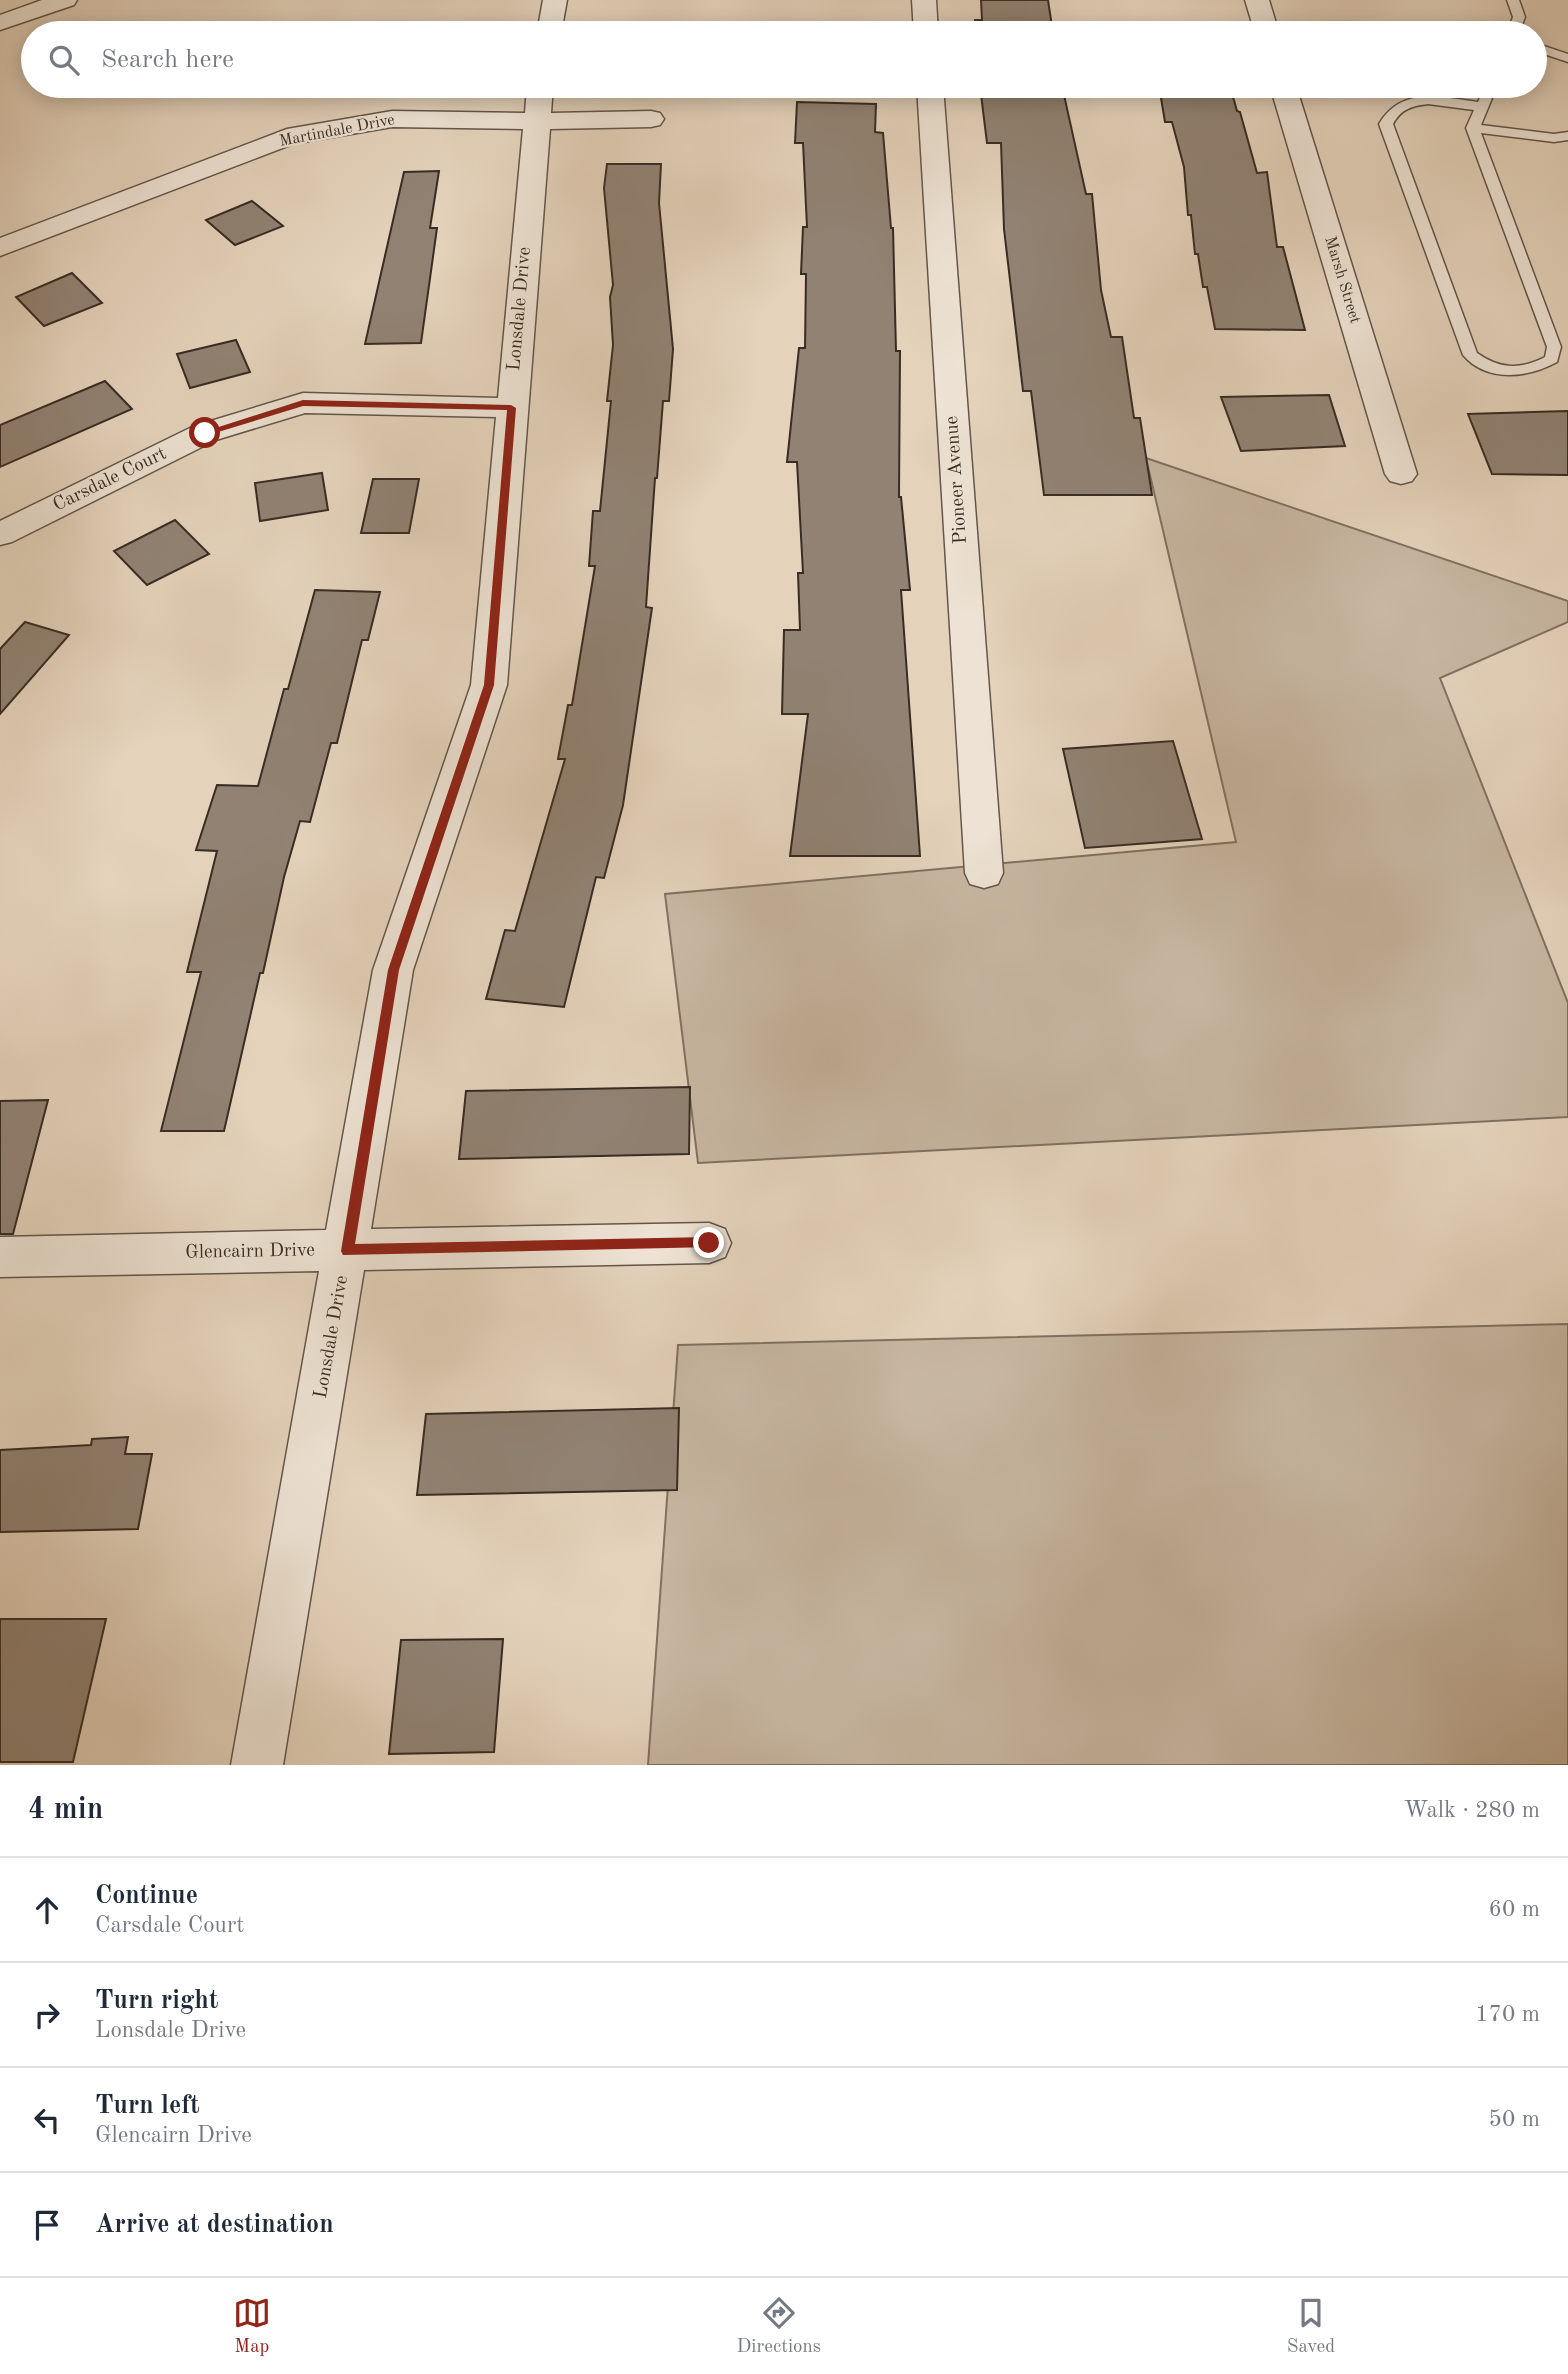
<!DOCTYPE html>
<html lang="en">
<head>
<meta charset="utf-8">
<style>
	body { margin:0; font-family:"Old Standard TT",serif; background:#f2f2f3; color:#1f2937 }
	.stop { position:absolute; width:21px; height:21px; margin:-16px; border:5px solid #8f2418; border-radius:50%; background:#fff }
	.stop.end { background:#8f2418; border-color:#fff; box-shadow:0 2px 7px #0008 }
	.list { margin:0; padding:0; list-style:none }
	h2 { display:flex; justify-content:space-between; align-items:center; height:91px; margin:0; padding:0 28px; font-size:30px }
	h2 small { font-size:23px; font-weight:400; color:#747a83 }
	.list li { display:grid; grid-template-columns:46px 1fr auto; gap:21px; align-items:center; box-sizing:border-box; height:105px; padding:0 28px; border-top:2px solid #e0e1e3 }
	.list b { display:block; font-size:26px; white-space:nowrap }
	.list p { margin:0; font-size:23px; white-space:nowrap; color:#747a83 }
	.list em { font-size:23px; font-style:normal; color:#747a83 }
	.icon { flex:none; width:38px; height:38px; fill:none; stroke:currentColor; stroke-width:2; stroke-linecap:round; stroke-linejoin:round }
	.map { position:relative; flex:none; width:1568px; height:1765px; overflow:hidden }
	.search { position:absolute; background:#fff; box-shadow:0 4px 18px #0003; left:21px; right:21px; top:21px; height:77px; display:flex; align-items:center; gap:18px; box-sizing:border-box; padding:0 24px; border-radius:38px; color:#747a83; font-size:26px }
	.sheet { height:511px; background:#fff }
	nav { display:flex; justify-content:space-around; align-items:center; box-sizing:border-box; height:98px; border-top:2px solid #e0e1e3; background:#fff; font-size:19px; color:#747a83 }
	nav a { display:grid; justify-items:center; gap:4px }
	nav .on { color:#8f2418 }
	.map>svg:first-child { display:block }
	.green { fill:#c7b6a1; stroke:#807162; stroke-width:2 }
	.building { fill:#918273; stroke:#382c24; stroke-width:2 }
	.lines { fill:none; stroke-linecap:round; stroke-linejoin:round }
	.lane-casing { stroke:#63564a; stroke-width:3 }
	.street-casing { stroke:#63564a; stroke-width:3 }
	.lane { fill:#ede2d3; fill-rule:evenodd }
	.street { fill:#ede2d3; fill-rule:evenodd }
	.route { fill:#8f2418 }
	.labels { text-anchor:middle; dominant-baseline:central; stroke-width:5; stroke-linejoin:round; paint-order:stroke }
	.far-street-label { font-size:16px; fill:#382c24; stroke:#ede2d3 }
	.street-label { font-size:19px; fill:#382c24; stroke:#ede2d3 }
</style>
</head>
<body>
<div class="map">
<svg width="1568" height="1765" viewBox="0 0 1568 1765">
	<rect width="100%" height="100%" fill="#e4d2bb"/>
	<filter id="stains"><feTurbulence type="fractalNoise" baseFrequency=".00286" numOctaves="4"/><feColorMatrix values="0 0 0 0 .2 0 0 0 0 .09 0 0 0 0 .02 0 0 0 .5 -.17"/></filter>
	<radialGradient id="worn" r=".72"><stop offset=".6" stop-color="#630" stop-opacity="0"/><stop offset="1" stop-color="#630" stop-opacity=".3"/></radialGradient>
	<g class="green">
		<path d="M1146,458L1568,601V622L1440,678L1568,1003V1117L698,1163L665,894L1236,842Z"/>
		<path d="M1568,1324V1765H648L678,1345Z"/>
	</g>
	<g class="building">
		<path d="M981,0H1048L1053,33H976L975,20H982Z"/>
		<path d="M1149,27L1215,28L1216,33H1150Z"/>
		<path d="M980,86H1062L1086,194H1092L1101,290L1111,337H1122L1134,418H1140L1152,495H1044L1031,391H1023L1004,229L1001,143H987Z"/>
		<path d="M1159,86H1230L1237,111L1240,112L1257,173L1267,172L1277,247H1283L1305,330L1215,329L1207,287H1203L1198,254H1195L1191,215H1188L1184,167L1172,122H1165Z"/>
		<path d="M797,102L876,104L875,132L883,133L891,228H893L896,351H900L899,497H901L910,590H901L920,856H790L808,714H782L784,630H800L798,573H803L797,462H787L799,348H805L806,274H801L803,227H807L803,143H795Z"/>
		<path d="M607,164H661L659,203L673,349L669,401H663L657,478H655L646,607L652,608L623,805L604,878L596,877L564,1007L486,999L505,930L515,931L565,759H558L568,705H572L595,566H589L593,511H600L611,401H607L613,345L610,297L613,285L604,188Z"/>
		<path d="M439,171L430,228H437L421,343L365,344L404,172Z"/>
		<path d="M252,201L283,226L235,245L206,220Z"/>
		<path d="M72,273L102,303L44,326L16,297Z"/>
		<path d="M236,340L250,372L190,388L177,354Z"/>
		<path d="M105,381L132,409L0,467V425Z"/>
		<path d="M1329,395L1345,446L1241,451L1221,397Z"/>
		<path d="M1568,411V475L1492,474L1468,414Z"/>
		<path d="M322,473L328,510L260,521L255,483Z"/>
		<path d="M373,479H419L409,533H361Z"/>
		<path d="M175,520L209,554L147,585L114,551Z"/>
		<path d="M315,590L380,592L368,640H362L337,743H331L310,822L300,821L284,877L263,973H260L224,1131H161L201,972H187L217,851L196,850L217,785L258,786L284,689H288Z"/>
		<path d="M25,622L69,635L0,714V649Z"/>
		<path d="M1173,741L1202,839L1085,848L1063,749Z"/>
		<path d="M690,1087L689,1154L459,1159L466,1091Z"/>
		<path d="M48,1100L13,1234H0V1101Z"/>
		<path d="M679,1408L677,1490L417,1495L426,1414Z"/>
		<path d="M128,1437L125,1454H152L138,1529L0,1532V1450L91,1445L92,1439Z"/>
		<path d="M0,1619H106L73,1762H0Z"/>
		<path d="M503,1639L494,1752L389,1754L401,1640Z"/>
	</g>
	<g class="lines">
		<defs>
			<g id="lane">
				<path d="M1507,0H1519L1525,17L1519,33H1507L1513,17Z"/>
				<path d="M1535,43L1568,54V62L1535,51Z"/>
				<path d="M1485,86H1497L1481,125L1554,134L1568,132V140L1554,142L1481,133L1561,347L1557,362C1528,378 1487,383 1463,355L1379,124C1402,86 1440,97 1478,102ZM1428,104L1474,110L1466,128L1547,347L1545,357C1520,370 1500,369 1477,353L1393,124C1401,109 1412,106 1428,104Z"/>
			</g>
			<g id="street">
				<path d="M42,0H77L74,5L0,30V15Z"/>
				<path d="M543,0H567L561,33H537Z"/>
				<path d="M912,0H936L938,33H914Z"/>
				<path d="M1245,0H1269L1279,33H1255Z"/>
				<path d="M527,86H553L551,113L651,111L660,113L664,119L660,125L651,127L550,129L507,685L413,970L371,1229L709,1223L725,1229L731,1243L725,1257L709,1263L364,1270L283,1765H231L319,1271L0,1277V1237L326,1230L373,970L471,685L496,417L305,413L216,440L12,542L0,545V521L194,426L303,393L498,398L523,129L392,127L293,144L0,256V238L287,129L392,111L525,113Z"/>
				<path d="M917,86H943L1003,873L998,884L984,888L970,884L965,873Z"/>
				<path d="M1270,86H1296L1417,474L1412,481L1401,484L1390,481L1385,474Z"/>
			</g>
		</defs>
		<use href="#lane" class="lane-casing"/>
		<use href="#street" class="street-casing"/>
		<use href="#lane" class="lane"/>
		<use href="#street" class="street"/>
	</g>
	<path class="route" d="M303,400L511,405L516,408L494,685L399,970L355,1244L709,1237L716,1243L714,1247L343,1255L341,1251L388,970L484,685L507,410L303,406L205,436L200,433Z"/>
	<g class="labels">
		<g class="far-street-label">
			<text transform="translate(337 131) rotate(-11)">Martindale Drive</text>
			<text transform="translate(1342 280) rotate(73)">Marsh Street</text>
		</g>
		<g class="street-label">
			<text transform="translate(520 309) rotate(-85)">Lonsdale Drive</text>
			<text transform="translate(110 480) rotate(-26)">Carsdale Court</text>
			<text transform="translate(957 480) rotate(-94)">Pioneer Avenue</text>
			<text transform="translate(250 1252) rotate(-1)">Glencairn Drive</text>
			<text transform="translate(332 1337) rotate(-80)">Lonsdale Drive</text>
		</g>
	</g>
	<rect width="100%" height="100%" filter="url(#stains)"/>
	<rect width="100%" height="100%" fill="url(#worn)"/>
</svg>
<div class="stop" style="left:205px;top:433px"></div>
<div class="stop end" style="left:709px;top:1243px"></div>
<div class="search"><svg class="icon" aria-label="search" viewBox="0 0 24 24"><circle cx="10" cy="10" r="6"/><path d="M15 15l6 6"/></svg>Search here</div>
</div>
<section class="sheet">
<h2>4 min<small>Walk · 280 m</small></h2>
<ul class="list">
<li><svg class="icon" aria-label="ahead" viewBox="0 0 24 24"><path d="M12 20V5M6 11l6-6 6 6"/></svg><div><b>Continue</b><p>Carsdale Court</p></div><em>60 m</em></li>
<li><svg class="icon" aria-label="right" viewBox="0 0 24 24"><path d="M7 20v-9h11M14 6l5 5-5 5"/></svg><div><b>Turn right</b><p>Lonsdale Drive</p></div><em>170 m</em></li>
<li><svg class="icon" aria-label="left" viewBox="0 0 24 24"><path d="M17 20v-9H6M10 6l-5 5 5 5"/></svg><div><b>Turn left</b><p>Glencairn Drive</p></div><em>50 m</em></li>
<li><svg class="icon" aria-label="arrive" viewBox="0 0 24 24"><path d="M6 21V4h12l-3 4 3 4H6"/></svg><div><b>Arrive at destination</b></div></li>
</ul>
</section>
<nav>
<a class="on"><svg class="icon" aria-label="map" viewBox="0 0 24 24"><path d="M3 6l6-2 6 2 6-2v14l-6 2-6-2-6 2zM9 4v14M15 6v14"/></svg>Map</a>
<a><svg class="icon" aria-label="directions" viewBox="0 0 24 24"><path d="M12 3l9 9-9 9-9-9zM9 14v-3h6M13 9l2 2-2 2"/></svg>Directions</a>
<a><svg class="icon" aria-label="saved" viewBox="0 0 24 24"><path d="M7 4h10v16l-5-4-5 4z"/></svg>Saved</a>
</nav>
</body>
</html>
